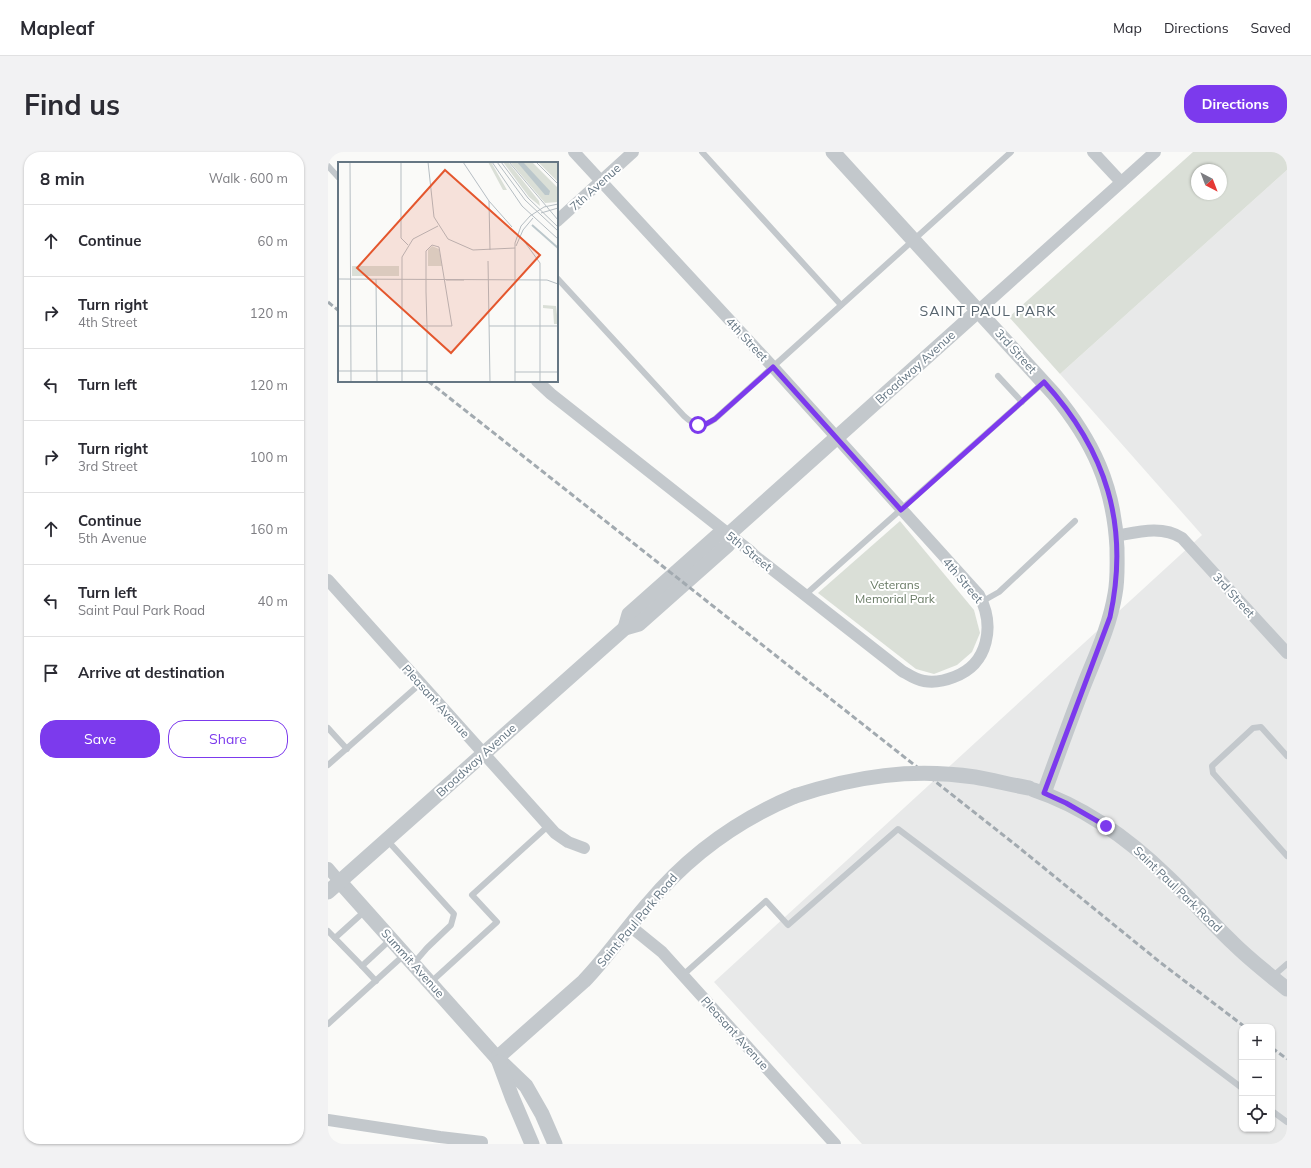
<!DOCTYPE html>
<html lang="en">
<head>
<meta charset="utf-8">
<style>
	body { margin:0; font-family:Mulish,sans-serif; background:#f2f2f3; color:#2b2b33 }
	.controls { position:absolute; right:12px; bottom:12px; display:grid; overflow:hidden; border-radius:8px; box-shadow:0 1px 3px #0004 }
	.controls button { width:36px; height:36px; display:grid; place-items:center; padding:0; border:0; border-bottom:1px solid #e1e1e2; background:#fff; color:#2b2b33; font:20px sans-serif }
	.compass { position:absolute; left:863px; top:12px; width:36px; height:36px; border-radius:50%; background:#fff; box-shadow:0 1px 3px #0004; rotate:138deg }
	.stop { position:absolute; width:12px; height:12px; margin:-9px; border:3px solid #7c3aed; border-radius:50%; background:#fff }
	.stop.end { background:#7c3aed; border-color:#fff; box-shadow:0 1px 4px #0008 }
	.list { margin:0; padding:0; list-style:none }
	h2 { display:flex; justify-content:space-between; align-items:center; height:52px; margin:0; padding:0 16px; font-size:17px }
	h2 small { font-size:13px; font-weight:400; color:#7c7c81 }
	.list li { display:grid; grid-template-columns:26px 1fr auto; gap:12px; align-items:center; box-sizing:border-box; height:72px; padding:0 16px; border-top:1px solid #e1e1e2 }
	.list b { display:block; font-size:15px; white-space:nowrap }
	.list p { margin:0; font-size:13px; white-space:nowrap; color:#7c7c81 }
	.list em { font-size:13px; font-style:normal; color:#7c7c81 }
	.actions { display:flex; gap:8px; padding:12px 16px }
	.actions a { flex:1; padding:9px 0; border:1px solid #7c3aed; border-radius:16px; text-align:center; font-size:14px; color:#7c3aed }
	.actions .main { background:#7c3aed; color:#fff }
	.icon { flex:none; width:22px; height:22px; fill:none; stroke:currentColor; stroke-width:2; stroke-linecap:round; stroke-linejoin:round }
	.map { position:relative; flex:none; width:959px; height:992px; overflow:hidden; border-radius:16px }
	header { display:flex; align-items:center; gap:24px; box-sizing:border-box; height:56px; padding:0 20px; background:#fff; border-bottom:1px solid #e1e1e2 }
	header strong { font-size:19px }
	nav { display:flex; gap:22px; margin-inline-start:auto; font-size:14px }
	.intro { display:flex; align-items:center; justify-content:space-between; box-sizing:border-box; height:96px; padding:0 24px }
	h1 { margin:0; font-size:28px }
	.button { padding:10px 18px; border-radius:16px; background:#7c3aed; color:#fff; font-size:14px; font-weight:700 }
	main { display:flex; gap:24px; padding:0 24px }
	aside { flex:1; background:#fff; border-radius:16px; box-shadow:0 1px 3px #0004 }
	.map>svg:first-child { display:block }
	.built { fill:#e8e9e9; fill-rule:evenodd }
	.green { fill:#dadfd7; fill-rule:evenodd }
	.lines { fill:none; stroke-linecap:round; stroke-linejoin:round }
	.service { stroke:#c3c8cc; stroke-width:6 }
	.minor { stroke:#c3c8cc; stroke-width:12 }
	.tertiary { stroke:#c3c8cc; stroke-width:15 }
	.rail { stroke:#a2aab0; stroke-width:3; stroke-dasharray:6 3; stroke-linecap:butt }
	.tertiary-bridge { stroke:#c3c8cc; stroke-width:15 }
	.route { stroke:#7c3aed; stroke-width:5 }
	.labels { text-anchor:middle; dominant-baseline:central; stroke-width:4; stroke-linejoin:round; paint-order:stroke }
	.street-label { font-size:12px; fill:#657683; stroke:#fff }
	.park-label { font-size:12px; fill:#687a64; stroke:#fff }
	.quarter-label { font-size:14px; letter-spacing:1px; fill:#57646e; stroke:#fff }
	.inset-river { fill:none; stroke:#bbc7cb; stroke-width:2 }
	.inset-road { fill:none; stroke:#b5bdc2; stroke-width:1 }
	.view { fill:#e4572e; fill-opacity:0.15; stroke:#e4572e; stroke-width:2 }
	.inset-edge { fill:none; stroke:#657683; stroke-width:2 }
</style>
</head>
<body>
<header>
<strong>Mapleaf</strong>
<nav><a>Map</a><a>Directions</a><a>Saved</a></nav>
</header>
<div class="intro"><h1>Find us</h1><a class="button">Directions</a></div>
<main>
<aside>
<h2>8 min<small>Walk · 600 m</small></h2>
<ul class="list">
<li><svg class="icon" aria-label="ahead" viewBox="0 0 24 24"><path d="M12 20V5M6 11l6-6 6 6"/></svg><div><b>Continue</b></div><em>60 m</em></li>
<li><svg class="icon" aria-label="right" viewBox="0 0 24 24"><path d="M7 20v-9h11M14 6l5 5-5 5"/></svg><div><b>Turn right</b><p>4th Street</p></div><em>120 m</em></li>
<li><svg class="icon" aria-label="left" viewBox="0 0 24 24"><path d="M17 20v-9H6M10 6l-5 5 5 5"/></svg><div><b>Turn left</b></div><em>120 m</em></li>
<li><svg class="icon" aria-label="right" viewBox="0 0 24 24"><path d="M7 20v-9h11M14 6l5 5-5 5"/></svg><div><b>Turn right</b><p>3rd Street</p></div><em>100 m</em></li>
<li><svg class="icon" aria-label="ahead" viewBox="0 0 24 24"><path d="M12 20V5M6 11l6-6 6 6"/></svg><div><b>Continue</b><p>5th Avenue</p></div><em>160 m</em></li>
<li><svg class="icon" aria-label="left" viewBox="0 0 24 24"><path d="M17 20v-9H6M10 6l-5 5 5 5"/></svg><div><b>Turn left</b><p>Saint Paul Park Road</p></div><em>40 m</em></li>
<li><svg class="icon" aria-label="arrive" viewBox="0 0 24 24"><path d="M6 21V4h12l-3 4 3 4H6"/></svg><div><b>Arrive at destination</b></div></li>
</ul>
<div class="actions"><a class="main">Save</a><a>Share</a></div>
</aside>
<div class="map">
<svg width="959" height="992" viewBox="0 0 959 992">
	<rect width="100%" height="100%" fill="#fafaf8"/>
	<path class="built" d="M959,18V992H534L386,830L874,383L732,222ZM914,875H944V977H914Z"/>
	<g class="green">
		<path d="M865,0H959V18L732,222L681,165ZM869,18H893V42H869Z"/>
		<path d="M572,369L646,458L652,481L644,500L629,513L606,522L588,517L490,441Z"/>
	</g>
	<g class="lines">
		<g class="service">
			<path d="M374,0L513,153"/>
			<path d="M0,14L11,26"/>
			<path d="M229,126L356,264C368,275 374,276 387,267L683,0"/>
			<path d="M670,224L694,250"/>
			<path d="M477,443L716,230"/>
			<path d="M655,449L671,440L747,369"/>
			<path d="M0,576L19,597"/>
			<path d="M959,604L933,575L925,576L884,614L885,621L959,704"/>
			<path d="M0,613L93,531"/>
			<path d="M59,688L126,762L123,773L99,796L86,811"/>
			<path d="M0,779L34,814L62,788"/>
			<path d="M7,786L38,758"/>
			<path d="M34,814L48,829"/>
			<path d="M355,823L438,749L460,773L570,677L914,936"/>
			<path d="M944,825L959,812"/>
			<path d="M103,830L169,770L144,743L220,674"/>
			<path d="M0,872L76,803"/>
			<path d="M944,959L959,970"/>
		</g>
		<g class="minor">
			<path d="M765,0L793,30"/>
			<path d="M229,69L305,0"/>
			<path d="M651,158L827,0"/>
			<path d="M209,229L223,242L422,399L427,404L574,519C581,523 588,528 596,529C607,531 616,529 626,525C661,512 667,473 651,443L445,215L246,0"/>
			<path d="M788,384C810,380 834,373 854,386L959,501"/>
			<path d="M0,428L227,681L240,690L256,696"/>
			<path d="M0,716L12,730"/>
			<path d="M302,774L334,800L507,992"/>
			<path d="M0,968L112,985L154,990"/>
		</g>
		<g class="tertiary">
			<path d="M505,0L726,242C765,289 786,334 789,396C789,411 790,427 787,442C782,473 768,503 756,533C742,569 729,605 716,641"/>
			<path d="M297,476L301,462L390,383L401,382L651,158"/>
			<path d="M706,638C757,655 802,688 840,725C862,746 882,769 904,790C921,807 940,822 959,837"/>
			<path d="M12,730L169,906L198,934L214,962L227,992"/>
			<path d="M0,740L297,476L311,472L400,393L401,382"/>
			<path d="M169,906L256,829C279,805 298,777 320,752C360,704 409,668 467,644"/>
			<path d="M171,910L184,945L204,992"/>
		</g>
		<g class="rail">
			<path d="M0,150L11,159"/>
			<path d="M100,229L689,694L833,811L917,875"/>
			<path d="M944,896L959,907"/>
		</g>
		<path class="tertiary-bridge" d="M467,644C528,624 584,616 647,625C665,628 683,633 701,636"/>
	</g>
	<g class="lines">
		<path class="route" d="M370,273L378,272L387,267L445,215L573,358L716,230C778,298 802,373 782,465L716,641L738,651L778,674"/>
	</g>
	<g class="labels">
		<g class="street-label">
			<text transform="translate(267 35) rotate(-42)">7th Avenue</text>
			<text transform="translate(419 187) rotate(47)">4th Street</text>
			<text transform="translate(688 199) rotate(48)">3rd Street</text>
			<text transform="translate(587 215) rotate(-42)">Broadway Avenue</text>
			<text transform="translate(421 399) rotate(39)">5th Street</text>
			<text transform="translate(635 428) rotate(50)">4th Street</text>
			<text transform="translate(906 443) rotate(48)">3rd Street</text>
			<text transform="translate(108 549) rotate(48)">Pleasant Avenue</text>
			<text transform="translate(148 608) rotate(-42)">Broadway Avenue</text>
			<text transform="translate(850 737) rotate(44)">Saint Paul Park Road</text>
			<text transform="translate(309 768) rotate(-50)">Saint Paul Park Road</text>
			<text transform="translate(85 811) rotate(48)">Summit Avenue</text>
			<text transform="translate(407 881) rotate(48)">Pleasant Avenue</text>
		</g>
		<g class="park-label">
			<text x="567" y="432">Veterans<tspan x="567" dy="14">Memorial Park</tspan></text>
		</g>
		<g class="quarter-label">
			<text x="660" y="159">SAINT PAUL PARK</text>
		</g>
	</g>
	<g transform="translate(10 10)">
		<rect width="220" height="220" fill="#fafaf8"/>
		<path d="M150,0H153L169,28H165ZM165,0H170L201,39L202,44L191,35ZM172,0H194L220,26V40L207,41ZM200,0H220V20ZM94,84L101,87L104,104H90V88ZM14,104H61V114H14ZM205,143L218,144L220,162H216L215,147L205,146Z" fill="#dadfd7"/>
		<path d="M179,0H185L212,29L211,33H207Z" fill="#bbc7cb"/>
		<path class="inset-river" d="M194,63L220,86"/>
		<path class="inset-road" d="M12,0L13,220M63,0V76L70,83M90,0L96,55L110,77L135,88L177,86M125,0L151,39L174,65M154,0L184,44L220,77M159,0L187,38L220,69M163,0L190,36L220,65M171,0L220,58M198,0L220,22M151,39L152,88M203,51L220,46M192,54L206,45L220,42M186,79L202,101V220M178,84L185,68L195,56M150,99L152,220M0,117L209,118L220,122M38,117L39,220M108,118H126M0,164H114L101,85L94,83L88,89V130L89,164V220M151,164H220M0,209H89M177,210H220M64,220V95L75,77L100,64M177,220V81L183,64L192,54"/>
		<path class="view" d="M107,8L202,93L113,191L19,106Z"/>
		<rect width="220" height="220" class="inset-edge"/>
	</g>
</svg>
<div class="controls">
<button>+</button>
<button>−</button>
<button><svg class="icon" aria-label="locate" viewBox="0 0 24 24"><circle cx="12" cy="12" r="6"/><path d="M12 2v4M12 18v4M2 12h4M18 12h4"/></svg></button>
</div>
<svg class="compass" viewBox="-18 -18 36 36"><path d="M0-13l5 13h-10z" fill="#e53935"/><path d="M0 13l5-13h-10z" fill="#7c7c81"/></svg>
<div class="stop" style="left:370px;top:273px"></div>
<div class="stop end" style="left:778px;top:674px"></div>
</div>
</main>
</body>
</html>
